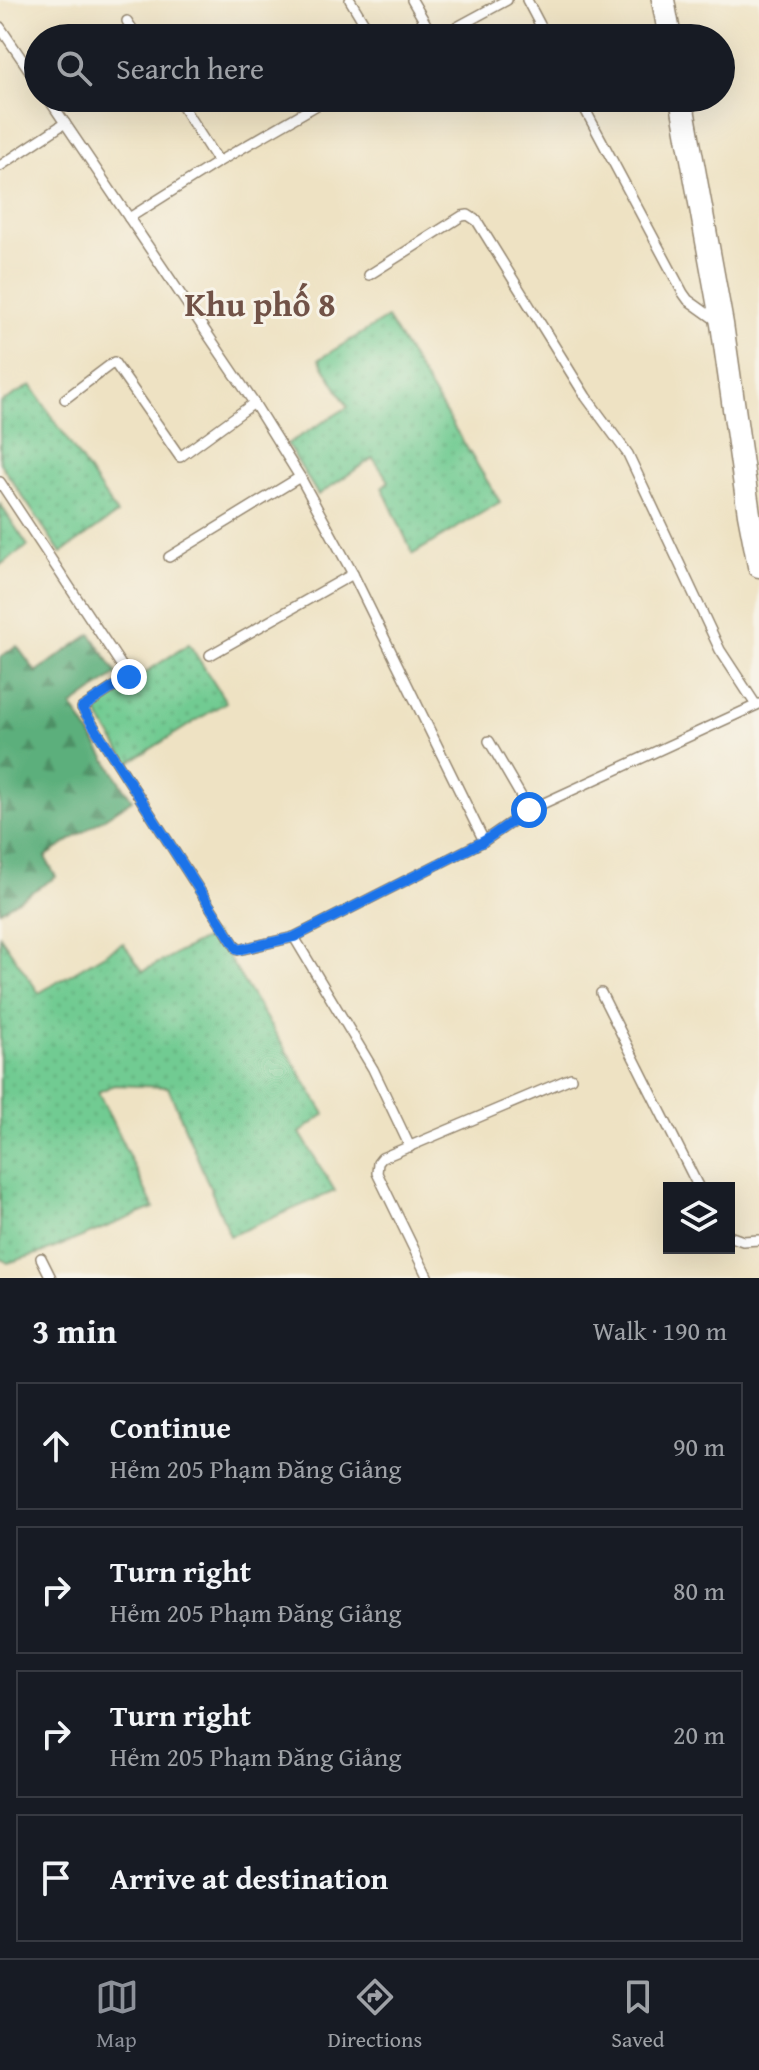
<!DOCTYPE html>
<html lang="en">
<head>
<meta charset="utf-8">
<style>
	body { margin:0; font-family:"Gentium Book Plus",serif; background:#242831; color:#f1f3f6 }
	.controls { position:absolute; right:24px; bottom:24px; display:grid; overflow:hidden; border-radius:0px; box-shadow:0 8px 32px #0002 }
	.controls button { width:72px; height:72px; display:grid; place-items:center; padding:0; border:0; border-bottom:2px solid #363941; background:#171b24; color:#f1f3f6; font:40px sans-serif }
	.stop { position:absolute; width:24px; height:24px; margin:-18px; border:6px solid #1a73e8; border-radius:50%; background:#fff }
	.stop.end { background:#1a73e8; border-color:#fff; box-shadow:0 2px 8px #0008 }
	.list { margin:0; padding:0; list-style:none }
	h2 { display:flex; justify-content:space-between; align-items:center; height:104px; margin:0; padding:0 32px; font-size:34px }
	h2 small { font-size:26px; font-weight:400; color:#9ea1a6 }
	.list li { display:grid; grid-template-columns:52px 1fr auto; gap:24px; align-items:center; box-sizing:border-box; height:128px; margin:0 16px 16px; padding:0 16px; border:2px solid #363941; border-radius:0px }
	.list b { display:block; font-size:30px; white-space:nowrap }
	.list p { margin:0; font-size:26px; white-space:nowrap; color:#9ea1a6 }
	.list em { font-size:26px; font-style:normal; color:#9ea1a6 }
	.icon { flex:none; width:44px; height:44px; fill:none; stroke:currentColor; stroke-width:2; stroke-linecap:round; stroke-linejoin:round }
	.map { position:relative; flex:none; width:759px; height:1278px; overflow:hidden }
	.search { position:absolute; background:#171b24; box-shadow:0 8px 32px #0002; left:24px; right:24px; top:24px; height:88px; display:flex; align-items:center; gap:20px; box-sizing:border-box; padding:0 28px; border-radius:44px; color:#9ea1a6; font-size:30px }
	.sheet { height:680px; background:#171b24 }
	nav { display:flex; justify-content:space-around; align-items:center; box-sizing:border-box; height:112px; border-top:2px solid #363941; background:#171b24; font-size:22px; color:#9ea1a6 }
	nav a { display:grid; justify-items:center; gap:4px }
	nav .on { color:#8c9099 }
	.map>svg:first-child { display:block }
	.grass { fill:url(#grass-dots); stroke:#567a58; stroke-width:2 }
	.forest { fill:url(#forest-firs); stroke:#4c6c4d; stroke-width:2 }
	.lines { fill:none; stroke-linecap:round; stroke-linejoin:round }
	.service-casing { stroke:#948670; stroke-width:12 }
	.tertiary-casing { stroke:#948670; stroke-width:25 }
	.service { stroke:#fff; stroke-width:9 }
	.tertiary { stroke:#fff; stroke-width:22 }
	.route { stroke:#1a73e8; stroke-width:10 }
	.labels { text-anchor:middle; dominant-baseline:central; stroke-width:6; stroke-linejoin:round; paint-order:stroke }
	.neighbourhood-label { font-size:34px; font-weight:bold; fill:#715247; stroke:#f7f3e8 }
</style>
</head>
<body>
<div class="map">
<svg width="759" height="1278" viewBox="0 0 759 1278">
	<defs>
		<pattern id="grass-dots" width="8" height="8" patternUnits="userSpaceOnUse" patternTransform="scale(2)"><rect width="8" height="8" fill="#71cb92"/><path d="M2 2h.1M6 6h.1" fill="none" stroke="#63ae7d" stroke-width="1.8" stroke-linecap="round"/></pattern>
		<pattern id="forest-firs" width="22" height="20" patternUnits="userSpaceOnUse" patternTransform="scale(2)"><rect width="22" height="20" fill="#5caf7c"/><path d="M5 1l3.5 6h-7zM16 11l3.5 6h-7z" fill="#4d8f65"/></pattern>
	</defs>
	<rect width="100%" height="100%" fill="#f7f3e8"/>
	<filter id="ink" filterUnits="userSpaceOnUse"><feTurbulence type="fractalNoise" baseFrequency=".0125" numOctaves="2"/><feDisplacementMap in="SourceGraphic" scale="16" xChannelSelector="R" yChannelSelector="G"/><feConvolveMatrix kernelMatrix="1 2 1 2 8 2 1 2 1" color-interpolation-filters="sRGB"/></filter>
	<filter id="wash" filterUnits="userSpaceOnUse"><feTurbulence type="fractalNoise" baseFrequency=".006" numOctaves="4" result="noise"/><feDisplacementMap in="SourceGraphic" scale="32" xChannelSelector="R" yChannelSelector="G"/><feGaussianBlur stdDeviation="1.8" result="paint"/><feColorMatrix in="noise" values="0 0 0 0 0 0 0 0 0 0 0 0 0 0 0 0 0 1.4 0 .05"/><feComposite in="paint" operator="in"/></filter>
	<g filter="url(#wash)">
		<rect width="100%" height="100%" fill="#eee2c3"/>
		<g class="grass">
			<path d="M387,318L500,502L413,554L382,487L389,481L373,458L318,495L287,444L348,407L319,359Z"/>
			<path d="M31,385L117,514L61,553L0,463V403Z"/>
			<path d="M0,504L28,546L0,565Z"/>
			<path d="M189,644L226,702L128,763L93,707Z"/>
			<path d="M214,934L325,1114L300,1133L335,1191L230,1236L168,1087L114,1085L98,1092L154,1208L47,1251L8,1263L0,1258V936L39,993L123,943L143,971Z"/>
		</g>
		<path class="forest" d="M91,634L117,674L72,706L132,800L45,857L56,877L0,911V657L17,646L36,672Z"/>
	</g>
	<g filter="url(#ink)">
		<g class="lines">
			<defs>
				<g id="service">
					<path d="M350,0L373,38"/>
					<path d="M412,0L434,38"/>
					<path d="M527,0L547,38"/>
					<path d="M127,21L138,38"/>
					<path d="M0,27L38,83"/>
					<path d="M437,38L507,0"/>
					<path d="M48,98L254,403L300,477L353,574L484,841"/>
					<path d="M177,98L218,162"/>
					<path d="M579,98L683,293L688,300L716,320"/>
					<path d="M0,166L65,123"/>
					<path d="M129,218L218,162L329,98"/>
					<path d="M369,275L462,216L468,215L477,221L586,397L628,454L720,650L756,705"/>
					<path d="M65,399L114,362L180,457L254,403"/>
					<path d="M0,482L129,677L82,708L238,950L294,937L484,841L529,810L759,704"/>
					<path d="M169,557L300,477"/>
					<path d="M210,655L353,574"/>
					<path d="M489,741L529,810"/>
					<path d="M294,937L373,1069L410,1147"/>
					<path d="M601,993L699,1188"/>
					<path d="M729,1236L743,1241L759,1240"/>
					<path d="M41,1258L51,1278"/>
					<path d="M428,1278L377,1173L378,1163L382,1158L571,1078"/>
				</g>
				<g id="tertiary">
					<path d="M663,0L670,38"/>
					<path d="M681,98L722,324L749,514L759,566"/>
				</g>
			</defs>
			<use href="#service" class="service-casing"/>
			<use href="#tertiary" class="tertiary-casing"/>
			<use href="#service" class="service"/>
			<use href="#tertiary" class="tertiary"/>
		</g>
	</g>
	<g class="lines" filter="url(#ink)">
		<path class="route" d="M129,677L82,708L238,950L294,937L484,841L529,810"/>
	</g>
	<g class="labels">
		<g class="neighbourhood-label">
			<text x="260" y="303">Khu phố 8</text>
		</g>
	</g>
</svg>
<div class="controls">
<button><svg class="icon" aria-label="layers" viewBox="0 0 24 24"><path d="M12 4l9 5-9 5-9-5zM3 14l9 5 9-5"/></svg></button>
</div>
<div class="stop" style="left:529px;top:810px"></div>
<div class="stop end" style="left:129px;top:677px"></div>
<div class="search"><svg class="icon" aria-label="search" viewBox="0 0 24 24"><circle cx="10" cy="10" r="6"/><path d="M15 15l6 6"/></svg>Search here</div>
</div>
<section class="sheet">
<h2>3 min<small>Walk · 190 m</small></h2>
<ul class="list">
<li><svg class="icon" aria-label="ahead" viewBox="0 0 24 24"><path d="M12 20V5M6 11l6-6 6 6"/></svg><div><b>Continue</b><p>Hẻm 205 Phạm Đăng Giảng</p></div><em>90 m</em></li>
<li><svg class="icon" aria-label="right" viewBox="0 0 24 24"><path d="M7 20v-9h11M14 6l5 5-5 5"/></svg><div><b>Turn right</b><p>Hẻm 205 Phạm Đăng Giảng</p></div><em>80 m</em></li>
<li><svg class="icon" aria-label="right" viewBox="0 0 24 24"><path d="M7 20v-9h11M14 6l5 5-5 5"/></svg><div><b>Turn right</b><p>Hẻm 205 Phạm Đăng Giảng</p></div><em>20 m</em></li>
<li><svg class="icon" aria-label="arrive" viewBox="0 0 24 24"><path d="M6 21V4h12l-3 4 3 4H6"/></svg><div><b>Arrive at destination</b></div></li>
</ul>
</section>
<nav>
<a class="on"><svg class="icon" aria-label="map" viewBox="0 0 24 24"><path d="M3 6l6-2 6 2 6-2v14l-6 2-6-2-6 2zM9 4v14M15 6v14"/></svg>Map</a>
<a><svg class="icon" aria-label="directions" viewBox="0 0 24 24"><path d="M12 3l9 9-9 9-9-9zM9 14v-3h6M13 9l2 2-2 2"/></svg>Directions</a>
<a><svg class="icon" aria-label="saved" viewBox="0 0 24 24"><path d="M7 4h10v16l-5-4-5 4z"/></svg>Saved</a>
</nav>
</body>
</html>
